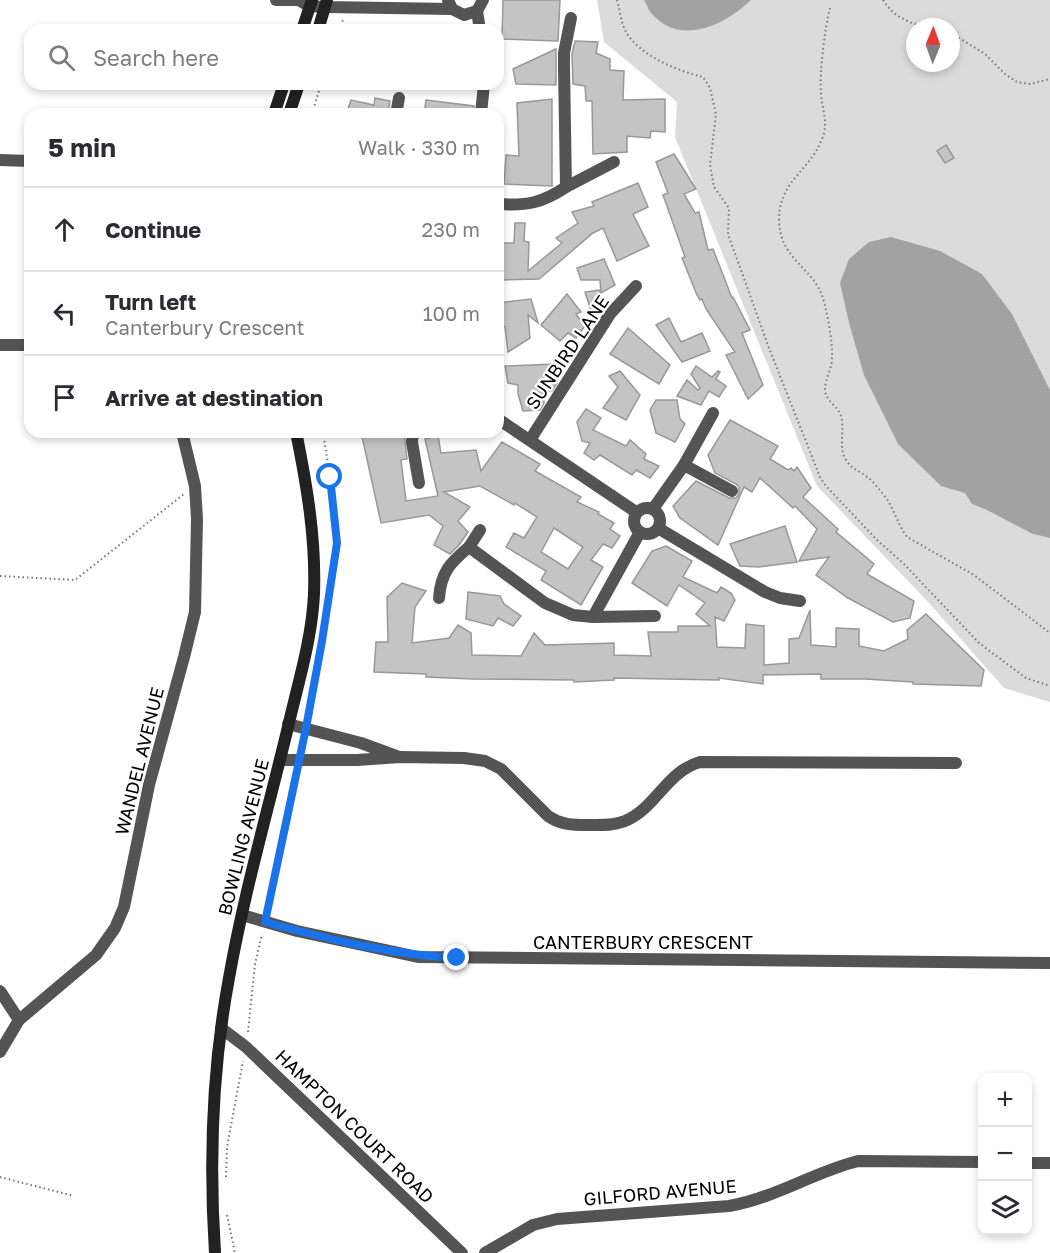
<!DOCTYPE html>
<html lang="en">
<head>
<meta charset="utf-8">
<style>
	body { margin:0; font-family:"Golos Text",sans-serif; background:#f7f7f7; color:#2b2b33 }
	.controls { position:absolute; right:18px; bottom:18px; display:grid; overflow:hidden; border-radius:12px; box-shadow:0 3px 9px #0003 }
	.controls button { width:54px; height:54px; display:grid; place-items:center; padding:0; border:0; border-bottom:2px solid #e1e1e2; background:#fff; color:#2b2b33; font:30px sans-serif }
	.compass { position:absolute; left:906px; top:18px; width:54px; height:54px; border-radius:50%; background:#fff; box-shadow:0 3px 9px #0003; rotate:1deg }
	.stop { position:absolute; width:18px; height:18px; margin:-14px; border:4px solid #1a73e8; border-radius:50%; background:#fff }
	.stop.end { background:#1a73e8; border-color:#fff; box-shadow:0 2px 6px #0008 }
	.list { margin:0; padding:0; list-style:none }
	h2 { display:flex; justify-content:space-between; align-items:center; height:78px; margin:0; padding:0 24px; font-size:26px }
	h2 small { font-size:20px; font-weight:400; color:#7c7c81 }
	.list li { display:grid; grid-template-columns:39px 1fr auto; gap:18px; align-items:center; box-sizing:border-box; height:84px; padding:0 24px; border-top:2px solid #e1e1e2 }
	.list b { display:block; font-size:22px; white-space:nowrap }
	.list p { margin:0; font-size:20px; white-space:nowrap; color:#7c7c81 }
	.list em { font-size:20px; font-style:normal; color:#7c7c81 }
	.icon { flex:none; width:33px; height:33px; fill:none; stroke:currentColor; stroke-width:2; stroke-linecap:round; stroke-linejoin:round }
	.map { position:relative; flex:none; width:1050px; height:1253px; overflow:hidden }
	.search { position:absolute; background:#fff; box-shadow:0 3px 9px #0003; left:24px; top:24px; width:480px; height:66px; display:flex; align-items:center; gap:15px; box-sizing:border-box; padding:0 21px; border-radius:18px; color:#7c7c81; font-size:22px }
	.panel { position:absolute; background:#fff; box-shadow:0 3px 9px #0003; left:24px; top:108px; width:480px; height:330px; border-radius:18px }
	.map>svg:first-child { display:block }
	.green { fill:#dbdbdb; fill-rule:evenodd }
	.water { fill:#a2a2a2 }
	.building { fill:#c4c4c4; stroke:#989898; stroke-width:1.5; fill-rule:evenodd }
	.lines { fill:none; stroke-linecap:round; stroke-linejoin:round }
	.path { stroke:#767676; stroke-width:2; stroke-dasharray:1.5 3; stroke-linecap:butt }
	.street { stroke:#545454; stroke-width:12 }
	.secondary { stroke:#212121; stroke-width:12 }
	.route { stroke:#1a73e8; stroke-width:8 }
	.labels { text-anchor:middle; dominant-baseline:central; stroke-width:4.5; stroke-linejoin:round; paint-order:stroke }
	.street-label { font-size:18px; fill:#000; stroke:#fff }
</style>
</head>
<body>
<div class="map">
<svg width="1050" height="1253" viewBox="0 0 1050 1253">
	<rect width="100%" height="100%" fill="#fff"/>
	<path class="green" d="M597,0H1050V702L1004,688L930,604L817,486L675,137L677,102L604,42ZM915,27H951V63H915Z"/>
	<g class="water">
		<path d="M644,0H751C726,24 683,46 654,16C649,12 647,5 644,0Z"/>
		<path d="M891,237L940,251L982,274L1012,314L1050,390V538L1033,534L987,510L972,504L965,493L941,486L898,444L864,375L849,323L840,283L849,259L869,242Z"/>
	</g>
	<g class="building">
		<path d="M503,0H560L558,41L502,39Z"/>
		<path d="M575,41L598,42L596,53L610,59V70L624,71L623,100L665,99V132L651,131L650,138L627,136V152L593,154L592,101H586L585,86L573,84L572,54Z"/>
		<path d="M556,49V85L516,84L513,69Z"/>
		<path d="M375,98L390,101L388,114H346L351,100L374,105Z"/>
		<path d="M552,99V186L504,184L506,155L519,156L517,103Z"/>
		<path d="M426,100L474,106L473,114H424Z"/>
		<path d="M946,145L954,158L945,163L937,151Z"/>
		<path d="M674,154L696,189L684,194L695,213L699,212L708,250L713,249L732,298L733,297L750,330L742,333L763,385L748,399L726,355L735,352L706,309L702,299L700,300L697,295L682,258L685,257L663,195L668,193L656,162Z"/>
		<path d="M638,183L648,207L633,214L649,246L617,261L603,228L593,233L539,279L500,280L498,257H503L502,243H514L515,223H525L524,241L529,242L528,271L562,243L556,238L578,223L572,212L594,206L592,202Z"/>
		<path d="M604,259L615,285L601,293L600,280H581L577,268Z"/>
		<path d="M599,290L604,307L591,310L585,292Z"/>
		<path d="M567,294L581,312L576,314L585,326L576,338L568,333L560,341L541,325Z"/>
		<path d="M531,299L538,323L528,315L530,338L508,352L505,327L498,326V303Z"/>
		<path d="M669,318L681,342L702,333L710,351L682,362L656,325Z"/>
		<path d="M628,328L670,365L659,384L610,354Z"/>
		<path d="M554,364L557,383L552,391H543L544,403L540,410L523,411L518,394V385L508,383L505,366Z"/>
		<path d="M696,366L712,377L718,371L720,372L716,379L726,386L719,397L709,391L701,405L677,396L687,380L698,390L700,388L691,374Z"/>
		<path d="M620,371L640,395L626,420L603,408L618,387L609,376Z"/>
		<path d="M656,400H677L680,419L685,424L675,442L656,433L650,410Z"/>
		<path d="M586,409L601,418L593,430L626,446L630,440L646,454L644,459L659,466L650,478L636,470L632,475L600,455L594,460L584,453L590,443L582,441L577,422Z"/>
		<path d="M730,420L778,446L770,459L788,470L791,468L794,471L797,467L811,488L803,497L838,529L836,532L874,564L867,574L914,601L910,618L893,622L848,598L816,575L829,557L799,561L817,529L795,506L793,508L760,478L752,492L744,487L718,545L680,518L673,506L696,481L729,498H736L739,494V487L736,484L715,473L708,455Z"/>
		<path d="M361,432H404L407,459L401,460L406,501L438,496L425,439L438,436L441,453L476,450L481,471L502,442L540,464L535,471L581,497L577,502L599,512L598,514L614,523L610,529L620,536L612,548L603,544L591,560L603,567L581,605L541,580L546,571L506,547L514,533L524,538L537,517L515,503L514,505L480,486L444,492L470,507L458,521L468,532L459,545L450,554L434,545L443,526L429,515L381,523ZM554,528L583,547L568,569L541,552Z"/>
		<path d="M785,526L797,562L759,567L740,566L730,544Z"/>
		<path d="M666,546L692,561L683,577L717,593L721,587L731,593L735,600L724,621L715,617L717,647L745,648L746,624L764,626V665L789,663V639L799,638L810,610L811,645L836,647V628L859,629V646L884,651L908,639L907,630L926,614L984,670L981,686L913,684V682L865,679H821V674L763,675V684L719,678V680L614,678V680L574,682V680L473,679L426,677V674L374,672L376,642H388L387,597L402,583L426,591L415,607L412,643L449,638L458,625L471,633L472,655L521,656L534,633L545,645L614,643V655L651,656L648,632H678V626H710L696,614L705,603L679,585L667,606L632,583L652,551Z"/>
		<path d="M468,592L500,596L504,604L521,616L513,626L498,618L493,626L466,619Z"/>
	</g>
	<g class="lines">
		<g class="path">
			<path d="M617,0C620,10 621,23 626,32C640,56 678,71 703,77L710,88L716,114L710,165L714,187L729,208L728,234L769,348L820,477L826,486L878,541L903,563L979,643L1026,678L1050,686"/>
			<path d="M883,0C893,16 907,22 924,27"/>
			<path d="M830,8C825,28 819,73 821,94C822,110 829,123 822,139C810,171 778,181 779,222C781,259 811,267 822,295C827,311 833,342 832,358C832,369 825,379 825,389C825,401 838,406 841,416C845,431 838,447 846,460C851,469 860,471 867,477C873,481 878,488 883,494C894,507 897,524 907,537L974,575L1050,633"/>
			<path d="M339,30L343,20"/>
			<path d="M951,33L985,54L1005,74L1017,82L1030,84L1050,79"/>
			<path d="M312,114L321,84"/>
			<path d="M323,432L330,477L337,543L326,613"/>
			<path d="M0,576L75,580L184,494"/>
			<path d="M308,717L321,649"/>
			<path d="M267,911L297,772"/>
			<path d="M248,1032L255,964L262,934"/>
			<path d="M0,1177L74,1196"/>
			<path d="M226,1177L227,1147L243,1061"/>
			<path d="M227,1215L235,1253"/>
		</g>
		<g class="street">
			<path d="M276,0H300"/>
			<path d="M299,0L309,6L325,7L452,9"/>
			<path d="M448,0L452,9L464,15L477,11L483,0"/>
			<path d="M477,11L480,30"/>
			<path d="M571,18L564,53V67L566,187L614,162"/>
			<path d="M396,114L399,98"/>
			<path d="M481,114L484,84"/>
			<path d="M0,160L30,161"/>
			<path d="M498,204C527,206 542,203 566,187"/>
			<path d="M0,345H30"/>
			<path d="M498,419L636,512"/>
			<path d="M413,432L412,442L419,483"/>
			<path d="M530,440L610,314L636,286"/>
			<path d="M684,465L732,491"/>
			<circle cx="647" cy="521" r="13"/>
			<path d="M653,509L684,465L713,413"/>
			<path d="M658,528L765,592L780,598L800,601"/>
			<path d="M469,547L480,530"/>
			<path d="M439,598C441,572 450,563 469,547L545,603L573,615L593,617L640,532"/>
			<path d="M593,617L655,616"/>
			<path d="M288,724L361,743L399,757"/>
			<path d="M280,760H357L400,757L464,758L485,761L501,769L548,816C561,825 573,825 588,825C600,825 613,826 625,821C655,809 667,771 700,762L956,763"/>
			<path d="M242,915L297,931L418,957L1050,963"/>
			<path d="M0,991L19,1020"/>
			<path d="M221,1028L246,1047L462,1253"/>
			<path d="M0,1052L19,1020L96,955L115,928L124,907L149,785L184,657L195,612L197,519L195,486L182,432"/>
			<path d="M1028,1163H1050"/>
			<path d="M485,1253L533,1225L557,1219L729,1206C775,1198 814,1172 858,1161L982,1162"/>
		</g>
		<g class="secondary">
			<path d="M302,30L312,0"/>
			<path d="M318,30L327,0"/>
			<path d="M274,114L284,84"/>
			<path d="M289,114L299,84"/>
			<path d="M215,1253C209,1161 212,1069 229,978C244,893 268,810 288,727C298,683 312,639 314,594C316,539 307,486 296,432"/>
		</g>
	</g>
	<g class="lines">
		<path class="route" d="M330,477L337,543L322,641L306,728L265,922C328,939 391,955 457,958"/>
	</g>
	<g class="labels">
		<g class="street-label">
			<text transform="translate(567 352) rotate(-56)">SUNBIRD LANE</text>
			<text transform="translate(139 761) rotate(-76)">WANDEL AVENUE</text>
			<text transform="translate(243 837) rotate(-76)">BOWLING AVENUE</text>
			<text x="643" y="942">CANTERBURY CRESCENT</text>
			<text transform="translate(355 1126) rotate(44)">HAMPTON COURT ROAD</text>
			<text transform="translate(660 1192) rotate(-5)">GILFORD AVENUE</text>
		</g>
	</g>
</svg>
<div class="controls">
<button>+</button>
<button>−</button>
<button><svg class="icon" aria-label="layers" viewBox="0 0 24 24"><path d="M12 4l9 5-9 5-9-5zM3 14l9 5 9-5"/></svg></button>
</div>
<svg class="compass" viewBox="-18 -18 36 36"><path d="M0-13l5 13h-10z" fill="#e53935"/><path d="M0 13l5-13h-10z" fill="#7c7c81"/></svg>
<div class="stop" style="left:330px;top:477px"></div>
<div class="stop end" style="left:457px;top:958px"></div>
<div class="search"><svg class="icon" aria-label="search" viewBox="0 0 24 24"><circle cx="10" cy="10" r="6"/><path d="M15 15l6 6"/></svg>Search here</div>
<section class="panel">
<h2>5 min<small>Walk · 330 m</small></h2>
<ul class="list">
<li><svg class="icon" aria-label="ahead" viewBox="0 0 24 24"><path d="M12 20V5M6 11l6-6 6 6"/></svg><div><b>Continue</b></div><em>230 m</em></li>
<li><svg class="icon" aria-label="left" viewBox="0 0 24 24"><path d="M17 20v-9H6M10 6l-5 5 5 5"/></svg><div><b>Turn left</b><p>Canterbury Crescent</p></div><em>100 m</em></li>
<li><svg class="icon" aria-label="arrive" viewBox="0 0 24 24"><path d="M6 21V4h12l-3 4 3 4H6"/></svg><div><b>Arrive at destination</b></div></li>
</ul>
</section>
</div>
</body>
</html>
